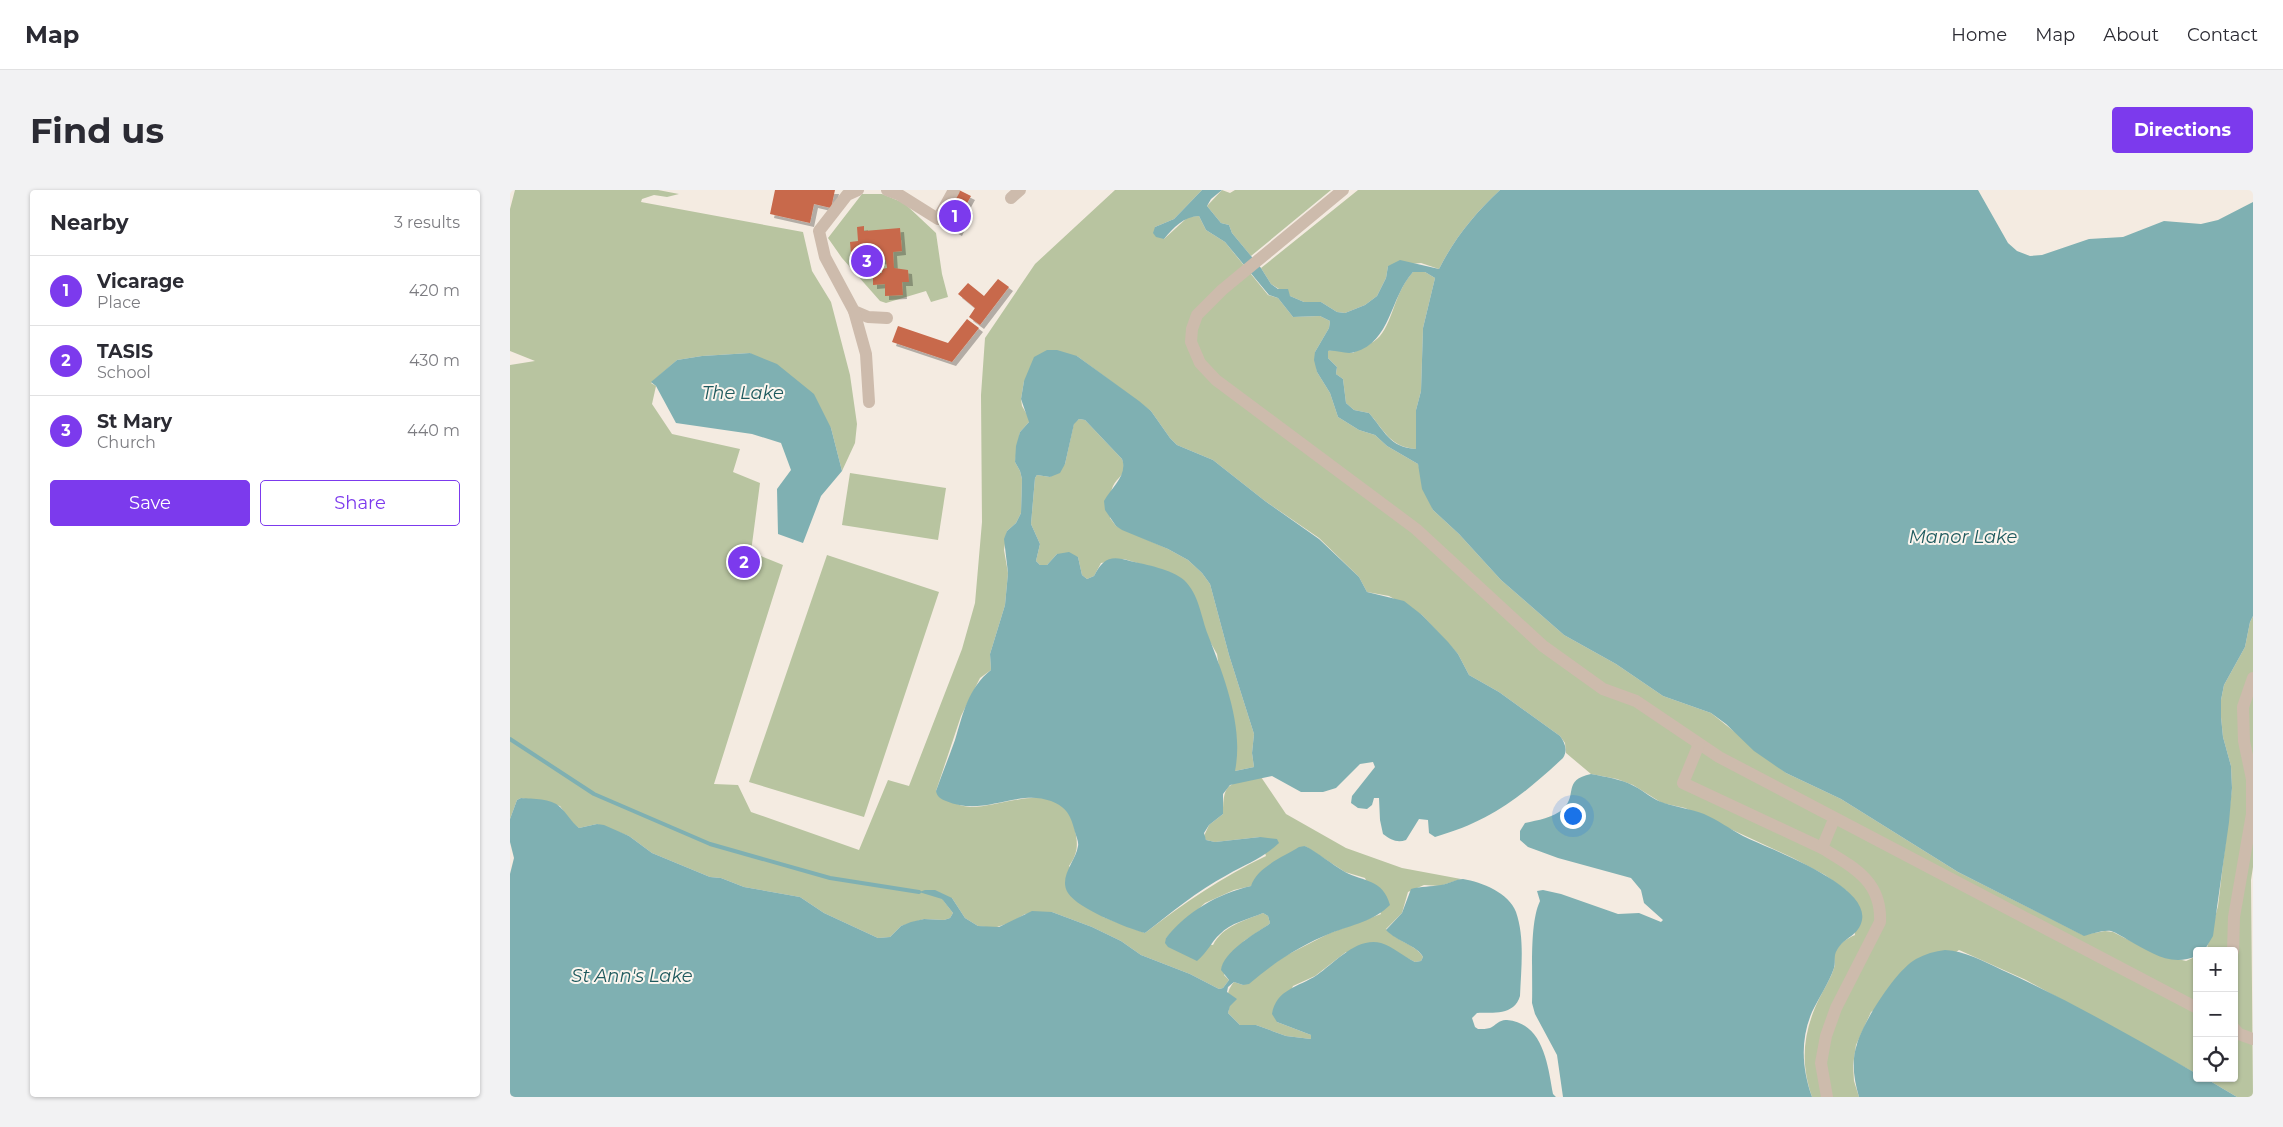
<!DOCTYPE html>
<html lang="en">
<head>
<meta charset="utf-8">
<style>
	body { margin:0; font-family:Montserrat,sans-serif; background:#f2f2f3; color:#2b2b33 }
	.controls { position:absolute; right:15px; bottom:15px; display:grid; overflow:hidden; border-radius:5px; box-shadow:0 1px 4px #0004 }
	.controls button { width:45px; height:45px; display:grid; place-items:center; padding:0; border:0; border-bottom:1px solid #e1e1e2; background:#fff; color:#2b2b33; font:25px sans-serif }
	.you { position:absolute; left:1062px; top:625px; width:18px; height:18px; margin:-12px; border:4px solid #fff; border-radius:50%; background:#1a73e8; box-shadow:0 0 0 8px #1a73e833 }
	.badge { display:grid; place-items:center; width:32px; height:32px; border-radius:50%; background:#7c3aed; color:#fff; font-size:16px; font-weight:700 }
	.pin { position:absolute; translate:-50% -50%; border:2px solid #fff; box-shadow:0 1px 5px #0006 }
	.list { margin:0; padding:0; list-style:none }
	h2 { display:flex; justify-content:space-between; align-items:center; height:65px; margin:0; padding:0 20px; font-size:21px }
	h2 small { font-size:16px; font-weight:400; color:#7c7c81 }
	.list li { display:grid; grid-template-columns:32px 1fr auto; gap:15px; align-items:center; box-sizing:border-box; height:70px; padding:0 20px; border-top:1px solid #e1e1e2 }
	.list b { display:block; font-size:19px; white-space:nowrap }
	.list p { margin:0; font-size:16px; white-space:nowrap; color:#7c7c81 }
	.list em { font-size:16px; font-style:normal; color:#7c7c81 }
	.actions { display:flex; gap:10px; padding:15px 20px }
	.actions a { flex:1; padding:11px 0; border:1px solid #7c3aed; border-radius:5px; text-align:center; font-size:18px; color:#7c3aed }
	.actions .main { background:#7c3aed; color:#fff }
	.icon { flex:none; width:28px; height:28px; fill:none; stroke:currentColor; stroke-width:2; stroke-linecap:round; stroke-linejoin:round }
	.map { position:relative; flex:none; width:1743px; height:907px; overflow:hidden; border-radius:5px }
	header { display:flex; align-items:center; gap:30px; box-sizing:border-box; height:70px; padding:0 25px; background:#fff; border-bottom:1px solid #e1e1e2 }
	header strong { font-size:24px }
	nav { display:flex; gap:28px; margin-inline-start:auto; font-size:18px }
	.intro { display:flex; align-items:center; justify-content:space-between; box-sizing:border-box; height:120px; padding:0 30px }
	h1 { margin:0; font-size:35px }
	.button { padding:12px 22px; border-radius:5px; background:#7c3aed; color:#fff; font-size:18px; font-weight:700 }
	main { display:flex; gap:30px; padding:0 30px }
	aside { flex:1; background:#fff; border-radius:5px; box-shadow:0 1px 4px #0004 }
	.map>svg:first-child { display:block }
	.green { fill:#b8c4a0 }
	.water { fill:#7fb0b2; fill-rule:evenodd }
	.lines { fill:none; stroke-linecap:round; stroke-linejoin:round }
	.stream { stroke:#7fb0b2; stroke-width:4 }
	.building { fill:#c8694b; filter:url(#shadow) }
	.minor { stroke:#cdbbac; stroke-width:12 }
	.labels { text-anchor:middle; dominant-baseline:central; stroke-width:4; stroke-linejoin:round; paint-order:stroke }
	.water-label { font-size:18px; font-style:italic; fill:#1f5a5e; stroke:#fbf5ee }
</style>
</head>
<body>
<header>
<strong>Map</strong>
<nav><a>Home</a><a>Map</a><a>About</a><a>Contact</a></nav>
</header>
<div class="intro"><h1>Find us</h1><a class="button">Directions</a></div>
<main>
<aside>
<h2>Nearby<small>3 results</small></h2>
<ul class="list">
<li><span class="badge">1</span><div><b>Vicarage</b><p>Place</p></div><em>420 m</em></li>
<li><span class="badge">2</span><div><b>TASIS</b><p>School</p></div><em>430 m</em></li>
<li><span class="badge">3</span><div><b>St Mary</b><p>Church</p></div><em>440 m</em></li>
</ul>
<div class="actions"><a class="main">Save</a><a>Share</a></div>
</aside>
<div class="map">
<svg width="1743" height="907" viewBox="0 0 1743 907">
	<defs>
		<filter id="shadow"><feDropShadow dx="4" dy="4" stdDeviation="0" flood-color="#0004"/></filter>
	</defs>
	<rect width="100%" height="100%" fill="#f4ebe1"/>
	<g class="green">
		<path d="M5,0H148L169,4L157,7L144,5L132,9L131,12L293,42L302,81L321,112L340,185L347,234L345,253L332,281L321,238L240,163L192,166L167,170L141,193L146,196L142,214L162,244L230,259L223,282L250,293L241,362L273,375L204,594L228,595L241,622L349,660L378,590L399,596L452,459L465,413L472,332L471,205L475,148L525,74L605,0H692L664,29L645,37L654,49L678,27L689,26L696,40L715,52L758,105L768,108L783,127L810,126L820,131L819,138L805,162L807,182L820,203L828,227L849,240L865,245L877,256L908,274L923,320L949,344L991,390L1054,445L1106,474L1153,506L1201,523L1276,583L1331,609L1448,682L1573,745L1595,741L1603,742L1644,763L1676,771L1687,766V884L1516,790L1449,760L1361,822L1346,855L1343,875L1344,891L1349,907H1302C1290,872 1293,842 1309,809C1314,799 1321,788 1324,778C1326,774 1324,770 1324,766C1326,755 1336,749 1345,745L1337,701L1315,685L1283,668L1175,618L1152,613L1123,595L1107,589L1081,584L1056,563L1055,553L1050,546L989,502L959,485L948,464L912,425L879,406L857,402L849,387L809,348L755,311L703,270L667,255L660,248L641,221L567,166L514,191L511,209L512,216L519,228V232L510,242L505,272L510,281L512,289L511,323L506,333L497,341L494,360L498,383L495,415L480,464L481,480L470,488L451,526L426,601C437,609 446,616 460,617C492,618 552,586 564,636C568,652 569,662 559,676L593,727L635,743C674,713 712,687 756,666L750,647L705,652L696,650L694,646L699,635L713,624C713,589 720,595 751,587L776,624L836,658L892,678L951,689L930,696L914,695L898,702L892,723L876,739C886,751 905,754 913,767L911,771L905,772L897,768L836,762L805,786L783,796L767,832L801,845V849L776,846L746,835H730L718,823C723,807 712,807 724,792L733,795L775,766L820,743L871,724L855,688L835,682L795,656L741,696L724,700L695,713L656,748L703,755C713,736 733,731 753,723L758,726L760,733L758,735L734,751L714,785L719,790L713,798L709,799L680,784L631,765L611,751L582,737L542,722L515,724L502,732L484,738L468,736L455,728L442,708L433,710L443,723L440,728L434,730L414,729L391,736L380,747L368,748L314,723L290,707L234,697L211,688L200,687L142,663L119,646L87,634L69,638L61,632L50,616L11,608L7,610L0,629V175L25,171L0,161V19Z"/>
		<path d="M712,0L720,3L725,0H821L741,66L722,43L719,35L711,33L697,16Z"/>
		<path d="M848,0H990C965,23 944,49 929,79L911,73L878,76L876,88L867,106L855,115L835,123L827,122L811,112H794L780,106L761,94L751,78Z"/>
		<path d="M352,4H372L394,13L426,43L432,84L438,107L421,112L416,101L376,113L370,111L332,68L318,48Z"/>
		<path d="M903,82H915L925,88L913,138L911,201L906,220V259C880,257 874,240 859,223L844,220L836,213L833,189L826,184L827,177L818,168V161L827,160L843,163C851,158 864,153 870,146C884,129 884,103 903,82Z"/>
		<path d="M569,229L575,230L612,269C618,286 609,284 603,296C599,304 601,319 600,328L606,336L658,359L678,370L692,383L700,394L719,465L744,544L742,563L744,577L725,581L707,464L661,383L614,369L591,373L584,386L577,389L572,385L568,367L547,364L537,375H530L526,371L530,354L521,334L525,288L527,285L540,287L555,274L564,233Z"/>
		<path d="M340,283L436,298L428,350L332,335Z"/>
		<path d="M317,365L429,402L354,627L239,592Z"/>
		<path d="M1743,426V677L1741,690L1743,907H1727L1695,888H1724V761H1694L1697,758L1708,716L1722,598L1721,576L1713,547L1711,527V510L1714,495L1735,457L1740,432Z"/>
	</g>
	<g class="water">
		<path d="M692,0H712L701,9L697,16L711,33L719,35L722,43L751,78L761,94L768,99H778L780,106L794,112H811L827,122L835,123L855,115L867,106L876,88L878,76L890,70L929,79C944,49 965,23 990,0H1468L1498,53L1507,61L1520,66L1532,65L1579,49L1613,47L1654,31L1691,34L1708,30L1743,12V426L1740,432L1735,457L1714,495L1711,510V527L1713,547L1721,576L1722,598L1719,632L1703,746L1694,761H1687V766C1660,777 1642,763 1618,750C1613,747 1607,743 1601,741C1592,740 1582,744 1574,746L1448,682L1331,609L1276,583L1244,561L1216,534L1201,523L1153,506L1106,474L1054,445L991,390L949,344L923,320L912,299L908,274L877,256L865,245L849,240L828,227L820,203L807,182L804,170L805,162L819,138L820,131L810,126L783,127L768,108L759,105L715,52L696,40L689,26C673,27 664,37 654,49L646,47L643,43L645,37L664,29ZM903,82H915L925,88L913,138L911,201L906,220V259C880,258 874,240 859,223L844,220L836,213L833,189L826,184L827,177L818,168V161C827,160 837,165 845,162C881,152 880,107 903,82Z"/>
		<path d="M537,160H547L567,166L629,211L641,221L660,248L667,255L703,270L755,311L809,349L849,387L857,402L894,411L912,425L938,452L948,464L959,485L989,502L1050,546C1055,553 1058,560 1053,568C1011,607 981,631 925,647L919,643L918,630L909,629L896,650C887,653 881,650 873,644L870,630L869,608H864L862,615L857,619L848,618L841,613L842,606L865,577L863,572L850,574L826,598L813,602H791L762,586L720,595L713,604V624L699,635L694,643L696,650L705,652L750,647L767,649L769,653C752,669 736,674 717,685C687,701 661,723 635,743C617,738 568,719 558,703C548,687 566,671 568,656C569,652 566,646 565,642C561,626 557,617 541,611C533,608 523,607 515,608C487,611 464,623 436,611C431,609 427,607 426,601C432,584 439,567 445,550C453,524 458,498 481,480L480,464L495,415L498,383L494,349L497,341L506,333L511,323L512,289L510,281L505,272L506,256L510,242L519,232L511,209L514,191L524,167ZM569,229L575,230L612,269C618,285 602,297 594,311L595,320L606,336L612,340L658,359L678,370L692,383L700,394L719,465L744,544L742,563L744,577L725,581C734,536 714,487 698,445C691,427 689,404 674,390C661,379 637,375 620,371C601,365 593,368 584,386L577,389L572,385L568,367L559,362L547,364L537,375H530L526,371L530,354L521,334L525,288L527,285L540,287L550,283L555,274L564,234Z"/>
		<path d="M240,163L267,174L304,204L321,238L332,281L311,306L293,353L268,344L267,299L281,280L271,253L242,244L166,233L146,196L141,192L167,170L192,166Z"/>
		<path d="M1081,584C1096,587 1111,589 1124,596C1134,601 1143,610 1154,613C1167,617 1181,619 1194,624C1208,630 1220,639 1233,646C1259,659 1359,694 1352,730C1349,746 1334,747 1327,760C1323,766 1326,772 1324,778C1319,793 1309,807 1302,822C1290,850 1292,879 1302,907H1053L1047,865L1025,824L1022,813C1023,785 1019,734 1030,711L1027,701L1033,700L1051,704L1108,724L1129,723L1151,732L1153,730L1134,713L1131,700L1121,688L1048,668L1018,657L1010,650V641L1015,633C1028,630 1043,628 1053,619C1068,605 1052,590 1081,584Z"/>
		<path d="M11,608C23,609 41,608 50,617C57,623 61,632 69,638L87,634L94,635L119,646L142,663L200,687L211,688L234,697L290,707L314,723L368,748L380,747L391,736L401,732L414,729L434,730L440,728L443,723L432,709L409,702L415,700H425L442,708L455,728L468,736L489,737L522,721L542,722L582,737L611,751L631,765L680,784L709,799L713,798L719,790L711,780C713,762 744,744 758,735L760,733L758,726L753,723C739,729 720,733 710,744C701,752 698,762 687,771L658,757L655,753L656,748C678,721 707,704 741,696C747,677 773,667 789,657L795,656C809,663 821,674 835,682C854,692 873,689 880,715C864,731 842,735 821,743C791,755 763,773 739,794L733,795L724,792L718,797L717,802L727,809L720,816L718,823L730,835H746L776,846L801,849V845L767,832L762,824C766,799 789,797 807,785C825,773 846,747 871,753C882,756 894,767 905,772L911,771L913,767C908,756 886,751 876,740L892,723L901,699C911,696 921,697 931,695C938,694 946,689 953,689C972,692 999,703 1006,722C1015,748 1011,779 1010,806C1004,826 983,822 967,823L962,828L965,837L968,839C972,839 977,839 980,838C986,835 990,829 997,830C1034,833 1038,877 1043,904L1046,907H0V684L4,668L0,652V629L7,610Z"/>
		<path d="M1435,760C1455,761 1473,771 1492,780C1559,810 1623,847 1687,884V888H1695L1727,907H1349C1344,889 1341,872 1347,854C1353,832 1386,780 1406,769C1415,764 1425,761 1435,760Z"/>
	</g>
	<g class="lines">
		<path class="stream" d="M0,549L84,604L200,654L320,688L409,702"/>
	</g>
	<g class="building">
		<path d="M265,0H325L321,18L304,14L300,33L260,24Z"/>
		<path d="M449,0L461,6L455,17L459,19L448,42L431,33Z"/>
		<path d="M354,36V41L390,38L392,61L383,62L384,78L398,80L399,92H392L393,105L375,106V94L363,95V83H372V79L377,78L376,70L351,72L350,63L341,64L340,52L348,51L347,37Z"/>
		<path d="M488,89L499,97L470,135L459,127L465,118L448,104L458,93L474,106Z"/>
		<path d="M457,129L469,138L442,172L382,152L388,136L438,153Z"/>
	</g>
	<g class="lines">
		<g class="minor">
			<path d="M348,0L337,5L309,41L315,67L344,121L358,127L377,128"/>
			<path d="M377,0L388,4L428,29L444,0"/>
			<path d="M833,0L712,100L687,125L682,139L681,152L690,173L706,190L906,339L1033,456L1093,499L1126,511L1209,567L1687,818"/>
			<path d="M501,8L510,0"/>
			<path d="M344,121L356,164L359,212"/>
			<path d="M1189,554L1173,593L1312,658C1343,677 1372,691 1370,732L1326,818L1316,846L1311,873L1317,907"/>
			<path d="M1312,658L1322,634"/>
			<path d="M1723,761L1724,727L1742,624V589L1734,551L1733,517L1743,488"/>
			<path d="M1724,838L1729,844L1743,849"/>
		</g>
	</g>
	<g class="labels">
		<g class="water-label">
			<text x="233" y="203">The Lake</text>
			<text x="1453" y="347">Manor Lake</text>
			<text x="122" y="786">St Ann's Lake</text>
		</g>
	</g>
</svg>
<div class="controls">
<button>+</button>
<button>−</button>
<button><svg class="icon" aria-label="locate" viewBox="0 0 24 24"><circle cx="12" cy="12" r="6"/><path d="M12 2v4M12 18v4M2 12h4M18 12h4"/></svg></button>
</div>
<div class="you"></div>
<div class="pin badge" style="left:445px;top:26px">1</div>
<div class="pin badge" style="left:234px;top:372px">2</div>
<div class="pin badge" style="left:357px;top:71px">3</div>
</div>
</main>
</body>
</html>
